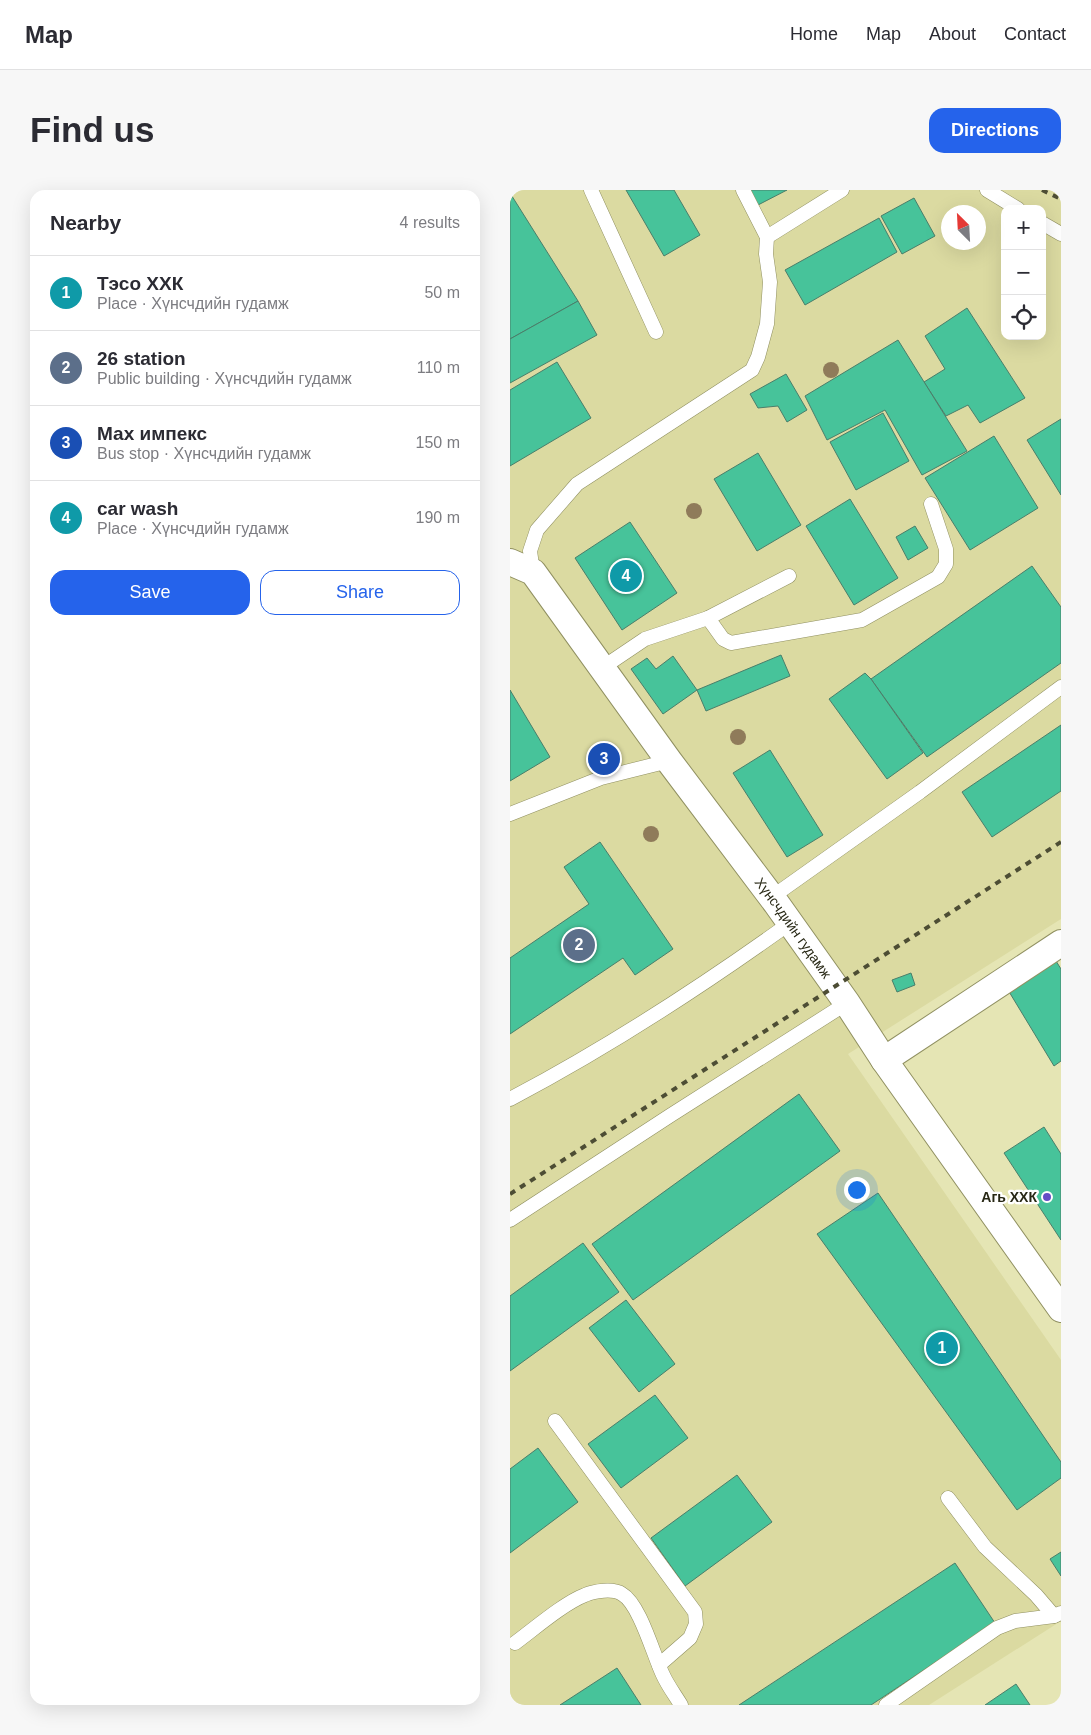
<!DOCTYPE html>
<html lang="en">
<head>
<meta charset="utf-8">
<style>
	body { margin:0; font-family:Arial,sans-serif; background:#f7f7f7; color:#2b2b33 }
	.controls { position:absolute; right:15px; top:15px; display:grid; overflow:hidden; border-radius:10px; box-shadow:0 5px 20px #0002 }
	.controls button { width:45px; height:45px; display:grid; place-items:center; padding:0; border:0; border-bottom:1px solid #e1e1e2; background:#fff; color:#2b2b33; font:25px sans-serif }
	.compass { position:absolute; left:431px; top:15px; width:45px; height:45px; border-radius:50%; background:#fff; box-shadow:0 5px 20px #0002; rotate:336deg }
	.you { position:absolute; left:346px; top:999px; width:18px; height:18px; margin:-12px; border:4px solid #fff; border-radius:50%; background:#1a73e8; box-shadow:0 0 0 8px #1a73e833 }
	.badge { display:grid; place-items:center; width:32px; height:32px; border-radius:50%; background:#2563eb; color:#fff; font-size:16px; font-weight:700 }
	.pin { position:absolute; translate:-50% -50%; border:2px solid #fff; box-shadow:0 1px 5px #0006 }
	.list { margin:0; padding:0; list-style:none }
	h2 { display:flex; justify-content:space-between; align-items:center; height:65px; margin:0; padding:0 20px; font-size:21px }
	h2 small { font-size:16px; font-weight:400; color:#7c7c81 }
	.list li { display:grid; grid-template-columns:32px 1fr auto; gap:15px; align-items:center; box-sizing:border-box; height:75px; padding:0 20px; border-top:1px solid #e1e1e2 }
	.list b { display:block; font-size:19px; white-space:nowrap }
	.list p { margin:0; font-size:16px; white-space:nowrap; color:#7c7c81 }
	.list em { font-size:16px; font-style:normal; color:#7c7c81 }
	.actions { display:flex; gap:10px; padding:15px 20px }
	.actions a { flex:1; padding:11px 0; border:1px solid #2563eb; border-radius:15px; text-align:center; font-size:18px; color:#2563eb }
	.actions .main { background:#2563eb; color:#fff }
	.icon { flex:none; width:28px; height:28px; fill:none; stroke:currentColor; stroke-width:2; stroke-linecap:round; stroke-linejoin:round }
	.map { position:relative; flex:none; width:551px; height:1515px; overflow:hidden; border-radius:15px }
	header { display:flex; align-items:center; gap:30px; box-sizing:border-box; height:70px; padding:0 25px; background:#fff; border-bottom:1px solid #e1e1e2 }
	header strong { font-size:24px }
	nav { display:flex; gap:28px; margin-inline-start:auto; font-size:18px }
	.intro { display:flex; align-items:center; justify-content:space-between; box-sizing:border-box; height:120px; padding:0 30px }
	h1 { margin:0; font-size:35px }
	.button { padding:12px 22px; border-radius:15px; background:#2563eb; color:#fff; font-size:18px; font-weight:700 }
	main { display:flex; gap:30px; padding:0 30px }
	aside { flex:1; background:#fff; border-radius:15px; box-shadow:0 5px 20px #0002 }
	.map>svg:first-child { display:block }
	.built { fill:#dbdaa1; fill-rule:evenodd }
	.building { fill:#47c39a; stroke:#4a7e6a }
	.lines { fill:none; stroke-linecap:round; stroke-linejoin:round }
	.lane-casing { stroke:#909061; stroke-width:15 }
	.street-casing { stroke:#909061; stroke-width:28 }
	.lane { stroke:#fff; stroke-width:14 }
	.street { stroke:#fff; stroke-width:26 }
	.rail { stroke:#4d4d34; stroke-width:4; stroke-dasharray:6 6; stroke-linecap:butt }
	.tree { fill:#8f7b5a }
	.poi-dot { fill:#654dc6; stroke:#fff; stroke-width:2 }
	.labels { text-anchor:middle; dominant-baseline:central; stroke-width:4.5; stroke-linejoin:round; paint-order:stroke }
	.street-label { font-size:14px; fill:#282815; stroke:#fff }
	.poi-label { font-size:14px; font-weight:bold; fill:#282815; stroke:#fff; text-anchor:end }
</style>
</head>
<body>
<header>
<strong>Map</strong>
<nav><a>Home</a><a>Map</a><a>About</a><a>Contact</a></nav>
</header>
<div class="intro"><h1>Find us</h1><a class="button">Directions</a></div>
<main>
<aside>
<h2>Nearby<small>4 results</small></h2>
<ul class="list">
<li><span class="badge" style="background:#0f9aa8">1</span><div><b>Тэсо ХХК</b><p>Place · Хүнсчдийн гудамж</p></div><em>50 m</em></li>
<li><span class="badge" style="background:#5c6f8a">2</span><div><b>26 station</b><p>Public building · Хүнсчдийн гудамж</p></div><em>110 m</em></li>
<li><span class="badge" style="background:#1a4fb4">3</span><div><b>Мах импекс</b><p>Bus stop · Хүнсчдийн гудамж</p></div><em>150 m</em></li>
<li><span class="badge" style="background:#0f9aa8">4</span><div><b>car wash</b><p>Place · Хүнсчдийн гудамж</p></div><em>190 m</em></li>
</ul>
<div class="actions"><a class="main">Save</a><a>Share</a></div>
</aside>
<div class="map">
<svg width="551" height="1515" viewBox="0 0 551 1515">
	<rect width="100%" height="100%" fill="#e5e5b4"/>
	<path class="built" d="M0,0H551V729L338,864L551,1170V1431L419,1515H0ZM495,19H532V146H495ZM438,22H468V52H438Z"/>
	<g class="building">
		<path d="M116,0H164L190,45L154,66Z"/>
		<path d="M240,0H277L248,15Z"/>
		<path d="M0,3L68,111L0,149Z"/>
		<path d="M404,8L425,46L392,64L371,26Z"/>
		<path d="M369,28L387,62L295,115L275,80Z"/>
		<path d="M68,111L87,145L0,193V149Z"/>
		<path d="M457,118L515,208L470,233L458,215L436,226L414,192L435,179L415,146Z"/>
		<path d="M388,150L457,261L412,285L375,220L317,250L295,206Z"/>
		<path d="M47,172L81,228L0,276V200Z"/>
		<path d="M276,184L297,220L277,232L268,216L248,218L240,204Z"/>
		<path d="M373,223L399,271L346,300L320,252Z"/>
		<path d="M551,229V305L517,250Z"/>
		<path d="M484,246L528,318L460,360L415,288Z"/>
		<path d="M248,263L291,335L247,361L204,289Z"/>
		<path d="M340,309L388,388L344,415L296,336Z"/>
		<path d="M120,332L167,403L112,440L65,368Z"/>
		<path d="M405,336L418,358L398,370L386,347Z"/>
		<path d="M522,376L551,417V473L417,567L361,489Z"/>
		<path d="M271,465L280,486L196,521L187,500Z"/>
		<path d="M163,466L187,500L153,524L121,479L137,468L146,479Z"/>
		<path d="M355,483L361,489L413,563L377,589L319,509Z"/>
		<path d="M0,500L40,567L0,591Z"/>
		<path d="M551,535V601L482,647L452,602Z"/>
		<path d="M260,560L313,645L277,667L223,583Z"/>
		<path d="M90,652L163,759L125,785L113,768L0,844V768L79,714L54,677Z"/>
		<path d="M546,771L551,779V871L544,876L498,800Z"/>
		<path d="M401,783L405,795L387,802L382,790Z"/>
		<path d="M289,904L330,961L123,1110L82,1054Z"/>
		<path d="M534,937L551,964V1050L494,963Z"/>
		<path d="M368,1003L551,1272V1288L507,1320L307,1044Z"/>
		<path d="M73,1053L109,1102L0,1181V1106Z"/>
		<path d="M116,1110L165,1174L129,1202L79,1138Z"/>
		<path d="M145,1205L178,1248L111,1298L78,1254Z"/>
		<path d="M28,1258L68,1312L0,1363V1279Z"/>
		<path d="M227,1285L262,1332L175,1396L141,1348Z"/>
		<path d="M551,1362V1386L540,1369Z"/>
		<path d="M445,1373L485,1433L361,1515H229Z"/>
		<path d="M107,1478L131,1515H50Z"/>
		<path d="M506,1494L520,1515H475Z"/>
	</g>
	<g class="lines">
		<defs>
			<g id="lane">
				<path d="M81,0L146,142"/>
				<path d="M477,0L508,19"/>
				<path d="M532,33L551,44"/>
				<path d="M257,47L332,0"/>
				<path d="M23,382L20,361L27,340L67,294L242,180L248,167L257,134L260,92L256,64L257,47L233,0"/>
				<path d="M198,428L213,449L221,453L352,430L428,387L436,374V359L421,314"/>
				<path d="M92,478L135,449L198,428L279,386"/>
				<path d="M0,624L91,588L159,571"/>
				<path d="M262,707L410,602L551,497"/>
				<path d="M0,909C97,858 191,797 280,733"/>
				<path d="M0,1030L161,925L337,813"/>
				<path d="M45,1231L185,1422L186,1434L180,1448L149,1475"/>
				<path d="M438,1308L475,1357L526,1405L544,1426"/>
				<path d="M5,1453C24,1439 54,1413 75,1405C84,1401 103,1398 112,1404C130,1414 144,1467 153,1485C158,1496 165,1505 171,1515"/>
				<path d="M376,1515L487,1438L505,1431L544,1426L551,1423"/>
			</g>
			<g id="street">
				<path id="s1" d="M0,372L23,382L159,571L266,713L337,813L374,870L551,1119"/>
				<path d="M374,870L551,753"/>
			</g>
		</defs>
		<use href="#lane" class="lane-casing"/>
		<use href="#street" class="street-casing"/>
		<use href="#lane" class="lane"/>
		<use href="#street" class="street"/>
		<g class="rail">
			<path d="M532,0L551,9"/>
			<path d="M0,1004L551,652"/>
		</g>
	</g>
	<g class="tree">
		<circle cx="321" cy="180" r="8"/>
		<circle cx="184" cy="321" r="8"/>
		<circle cx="228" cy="547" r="8"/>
		<circle cx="141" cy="644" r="8"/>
	</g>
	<circle class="poi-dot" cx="537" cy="1007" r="5"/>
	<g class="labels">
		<g class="street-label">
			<text stroke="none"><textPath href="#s1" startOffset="466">Хүнсчдийн гудамж</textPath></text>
		</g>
		<g class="poi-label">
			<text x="527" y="1007">Агь ХХК</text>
		</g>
	</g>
</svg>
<div class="controls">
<button>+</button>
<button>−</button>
<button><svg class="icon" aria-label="locate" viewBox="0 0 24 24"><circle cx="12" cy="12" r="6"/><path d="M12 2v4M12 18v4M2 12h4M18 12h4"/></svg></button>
</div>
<svg class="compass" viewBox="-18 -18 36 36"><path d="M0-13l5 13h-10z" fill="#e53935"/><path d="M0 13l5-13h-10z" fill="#7c7c81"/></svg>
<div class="you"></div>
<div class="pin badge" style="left:432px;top:1158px;background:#0f9aa8">1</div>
<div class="pin badge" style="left:69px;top:755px;background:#5c6f8a">2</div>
<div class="pin badge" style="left:94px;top:569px;background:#1a4fb4">3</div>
<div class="pin badge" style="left:116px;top:386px;background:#0f9aa8">4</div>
</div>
</main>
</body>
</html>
